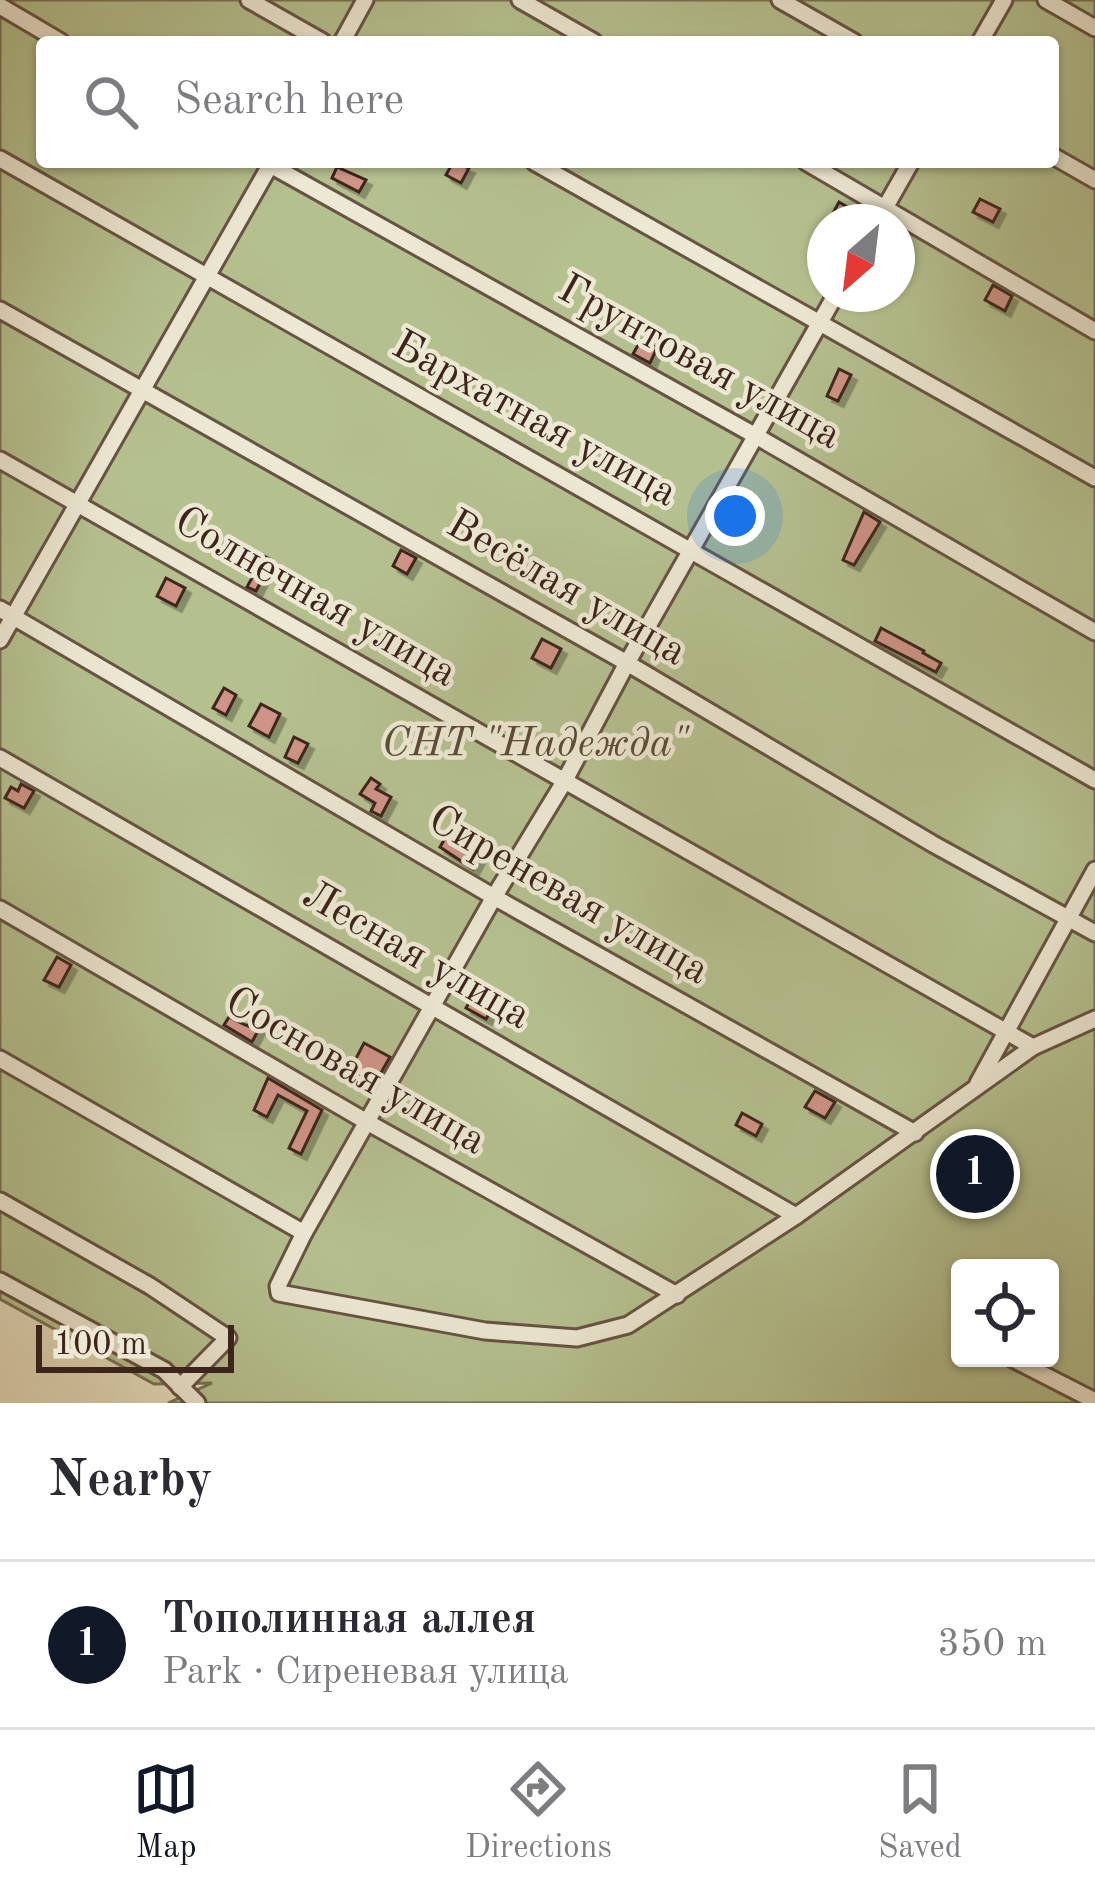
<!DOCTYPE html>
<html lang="en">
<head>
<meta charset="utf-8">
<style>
	body { margin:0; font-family:"Old Standard TT",serif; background:#f7f7f7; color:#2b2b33 }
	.controls { position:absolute; right:36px; bottom:36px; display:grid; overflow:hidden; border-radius:12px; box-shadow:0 3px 9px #0004 }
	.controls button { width:108px; height:108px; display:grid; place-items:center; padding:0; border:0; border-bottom:3px solid #e1e1e2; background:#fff; color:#2b2b33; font:60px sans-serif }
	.compass { position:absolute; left:807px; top:204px; width:108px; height:108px; border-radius:50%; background:#fff; box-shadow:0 3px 9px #0004; rotate:208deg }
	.scale { position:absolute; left:36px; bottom:30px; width:198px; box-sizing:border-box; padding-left:12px; border:6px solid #3d251b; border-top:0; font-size:33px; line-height:42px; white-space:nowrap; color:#3d251b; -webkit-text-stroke:9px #ede8d3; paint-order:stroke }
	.you { position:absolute; left:735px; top:516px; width:42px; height:42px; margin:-30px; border:9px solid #fff; border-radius:50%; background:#1a73e8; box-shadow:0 0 0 18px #1a73e833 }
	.badge { display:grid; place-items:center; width:78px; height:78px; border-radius:50%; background:#111827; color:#fff; font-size:39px; font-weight:700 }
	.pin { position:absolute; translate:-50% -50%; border:6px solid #fff; box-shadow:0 3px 12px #0006 }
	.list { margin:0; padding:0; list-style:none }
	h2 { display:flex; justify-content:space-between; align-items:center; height:156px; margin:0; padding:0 48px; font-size:51px }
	h2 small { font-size:39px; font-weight:400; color:#7c7c81 }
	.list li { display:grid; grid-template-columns:78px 1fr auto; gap:36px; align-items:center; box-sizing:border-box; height:168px; padding:0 48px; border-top:3px solid #e1e1e2 }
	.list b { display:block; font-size:45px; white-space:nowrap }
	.list p { margin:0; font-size:39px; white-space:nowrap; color:#7c7c81 }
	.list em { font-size:39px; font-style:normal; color:#7c7c81 }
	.icon { flex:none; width:66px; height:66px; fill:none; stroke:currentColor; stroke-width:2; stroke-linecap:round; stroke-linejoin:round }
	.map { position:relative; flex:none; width:1095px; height:1403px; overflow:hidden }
	.search { position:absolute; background:#fff; box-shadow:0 3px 9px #0004; left:36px; right:36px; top:36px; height:132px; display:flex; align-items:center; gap:30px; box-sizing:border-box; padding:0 42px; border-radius:12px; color:#7c7c81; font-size:45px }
	.sheet { height:324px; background:#fff }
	nav { display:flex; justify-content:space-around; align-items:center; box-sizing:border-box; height:168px; border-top:3px solid #e1e1e2; background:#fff; font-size:33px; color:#7c7c81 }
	nav a { display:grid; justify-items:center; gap:6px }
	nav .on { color:#111827 }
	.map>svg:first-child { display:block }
	.green { fill:#b5c08f; stroke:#797255; stroke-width:3; fill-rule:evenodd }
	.building { fill:#cf9487; stroke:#3d251b; stroke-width:3; filter:url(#shadow) }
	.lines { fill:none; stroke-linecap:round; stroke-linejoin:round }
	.minor-casing { stroke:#675343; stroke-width:21 }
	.minor { stroke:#ede8d3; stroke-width:15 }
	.labels { text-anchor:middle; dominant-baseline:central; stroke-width:9; stroke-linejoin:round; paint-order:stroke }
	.street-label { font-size:42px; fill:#3d251b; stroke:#ede8d3 }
	.park-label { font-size:42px; font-style:italic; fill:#5b4c38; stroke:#ede8d3 }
</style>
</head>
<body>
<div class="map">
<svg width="1095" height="1403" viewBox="0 0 1095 1403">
	<defs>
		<filter id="shadow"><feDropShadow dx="5.5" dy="5.5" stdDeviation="0" flood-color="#0004"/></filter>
	</defs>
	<rect width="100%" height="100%" fill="#e4dcbc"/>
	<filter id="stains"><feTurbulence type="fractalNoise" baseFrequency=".00167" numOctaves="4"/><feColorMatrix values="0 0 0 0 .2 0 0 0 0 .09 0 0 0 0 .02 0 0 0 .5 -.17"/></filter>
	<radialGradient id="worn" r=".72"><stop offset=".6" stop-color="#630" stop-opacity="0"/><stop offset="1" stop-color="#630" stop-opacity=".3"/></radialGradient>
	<path class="green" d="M0,0H1095V1403H168L212,1383L154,1384L0,1299ZM42,42H1053V162H42ZM825,222H897V294H825ZM960,1268H1050V1358H960Z"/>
	<g class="building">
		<path d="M453,162L469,168L461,183L446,175Z"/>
		<path d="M337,167L366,180L359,192L332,178Z"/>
		<path d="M980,199L1000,209L993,222L973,212Z"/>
		<path d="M839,202L854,211L848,222L831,217Z"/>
		<path d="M993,285L1012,296L1005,311L985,300Z"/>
		<path d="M641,340L657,348L650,363L633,354Z"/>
		<path d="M839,369L851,375L838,401L827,396Z"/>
		<path d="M864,512L880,522L854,565L843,560Z"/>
		<path d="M401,550L416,558L407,574L393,566Z"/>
		<path d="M264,556L272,560L256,591L247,587Z"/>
		<path d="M166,578L185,588L176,606L157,596Z"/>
		<path d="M881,628L924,651L923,653L941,663L936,672L875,641Z"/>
		<path d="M542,639L561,649L551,668L532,658Z"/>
		<path d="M224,688L236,695L226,715L213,708Z"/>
		<path d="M261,704L280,714L269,737L249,726Z"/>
		<path d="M294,737L308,744L298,763L285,757Z"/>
		<path d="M371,778L380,784L376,789L391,797L381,816L371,811L375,803L360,794Z"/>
		<path d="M21,784L34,791L24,808L5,798L11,787L18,791Z"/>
		<path d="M446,837L482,853L473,869L440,847Z"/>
		<path d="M57,957L71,965L59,987L44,980Z"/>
		<path d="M478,987L498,999L486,1019L466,1008Z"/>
		<path d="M229,1017L243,1024L248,1026L250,1021L260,1027L252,1042L224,1025Z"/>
		<path d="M364,1043L390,1057L375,1083L350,1070Z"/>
		<path d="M268,1078L322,1110L301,1154L289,1148L307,1111L278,1095L267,1117L254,1110Z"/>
		<path d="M815,1091L835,1102L825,1118L805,1107Z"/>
		<path d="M742,1113L762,1124L756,1136L736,1125Z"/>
	</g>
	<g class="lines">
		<defs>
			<g id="minor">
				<path d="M249,0L323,42"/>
				<path d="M520,0L594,42"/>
				<path d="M780,0L854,42"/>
				<path d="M1046,0L1095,28"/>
				<path d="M0,6L61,42"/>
				<path d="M342,42L365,0"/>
				<path d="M980,42L1004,0"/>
				<path d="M1053,156L1095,180"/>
				<path d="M0,159L1095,780"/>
				<path d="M265,162L756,436L1095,632"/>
				<path d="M534,162L1095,478"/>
				<path d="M806,162L1095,331"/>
				<path d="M877,222L911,162"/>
				<path d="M836,294L627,663L564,782L494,897L304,1233L278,1286L279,1293L485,1331L577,1338L628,1325L796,1216L1033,1047L1095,1019"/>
				<path d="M0,310L627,663L933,844L1095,933"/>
				<path d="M0,460L1033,1047"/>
				<path d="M0,609L494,897L915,1133"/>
				<path d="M0,640L272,162"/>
				<path d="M0,758L796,1216"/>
				<path d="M0,909L367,1122L677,1295"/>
				<path d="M0,1059L304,1233"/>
				<path d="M978,1083L1095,870"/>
				<path d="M0,1201L150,1286L228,1338L180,1387"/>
				<path d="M0,1281L164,1370L197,1403"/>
				<path d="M1011,1358L1095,1401"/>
			</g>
		</defs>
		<use href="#minor" class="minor-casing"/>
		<use href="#minor" class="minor"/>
	</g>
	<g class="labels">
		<g class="street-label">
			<text transform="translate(699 363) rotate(29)">Грунтовая улица</text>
			<text transform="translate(534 420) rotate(29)">Бархатная улица</text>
			<text transform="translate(566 589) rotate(30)">Весёлая улица</text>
			<text transform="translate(315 598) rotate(30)">Солнечная улица</text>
			<text transform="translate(568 896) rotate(30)">Сиреневая улица</text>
			<text transform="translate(416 956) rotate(30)">Лесная улица</text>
			<text transform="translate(355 1072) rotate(30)">Сосновая улица</text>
		</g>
		<g class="park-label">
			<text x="535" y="745">СНТ "Надежда"</text>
		</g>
	</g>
	<rect width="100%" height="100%" filter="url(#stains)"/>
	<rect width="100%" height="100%" fill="url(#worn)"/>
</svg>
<div class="controls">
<button><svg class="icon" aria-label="locate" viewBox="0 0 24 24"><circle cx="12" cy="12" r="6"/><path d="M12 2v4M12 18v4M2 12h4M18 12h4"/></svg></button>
</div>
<svg class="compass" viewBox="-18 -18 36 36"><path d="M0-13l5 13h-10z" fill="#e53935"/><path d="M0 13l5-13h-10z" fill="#7c7c81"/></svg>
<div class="scale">100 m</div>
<div class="you"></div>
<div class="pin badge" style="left:975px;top:1174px">1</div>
<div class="search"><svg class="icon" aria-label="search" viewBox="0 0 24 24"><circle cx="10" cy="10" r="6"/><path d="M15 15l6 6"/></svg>Search here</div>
</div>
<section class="sheet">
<h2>Nearby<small></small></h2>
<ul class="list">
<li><span class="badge">1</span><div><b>Тополинная аллея</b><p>Park · Сиреневая улица</p></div><em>350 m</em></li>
</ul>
</section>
<nav>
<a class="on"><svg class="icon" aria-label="map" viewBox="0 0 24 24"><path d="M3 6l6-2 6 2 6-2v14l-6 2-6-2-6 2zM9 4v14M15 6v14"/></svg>Map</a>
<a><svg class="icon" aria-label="directions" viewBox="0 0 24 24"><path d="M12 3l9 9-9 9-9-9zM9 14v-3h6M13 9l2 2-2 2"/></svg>Directions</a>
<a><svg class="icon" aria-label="saved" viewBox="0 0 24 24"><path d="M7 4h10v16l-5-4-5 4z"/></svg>Saved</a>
</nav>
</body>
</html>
